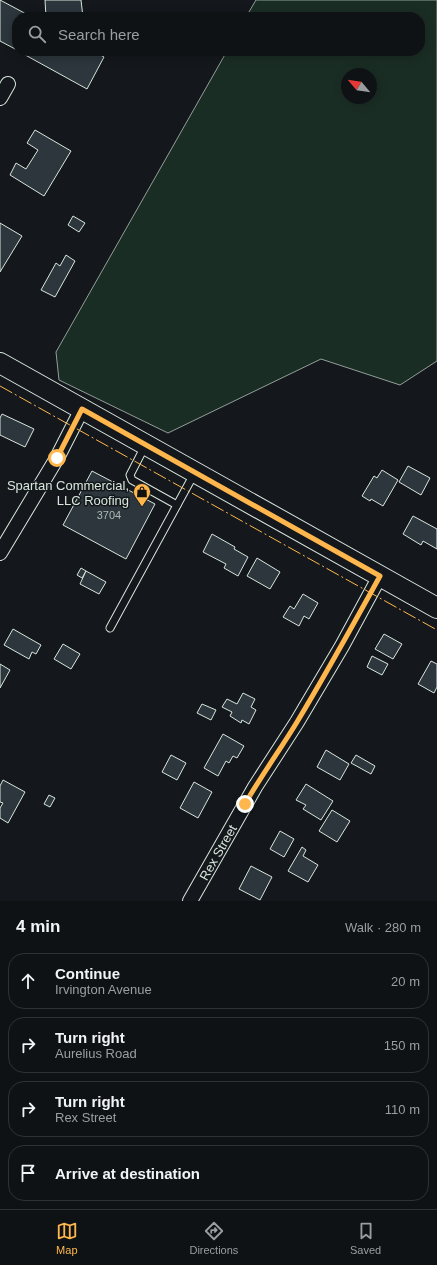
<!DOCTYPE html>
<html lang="en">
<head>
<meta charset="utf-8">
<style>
	body { margin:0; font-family:Helvetica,sans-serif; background:#181b1e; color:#f1f3f6 }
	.compass { position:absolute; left:341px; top:68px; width:36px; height:36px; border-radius:50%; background:#0f1215; box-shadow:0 2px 10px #0003; rotate:299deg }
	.stop { position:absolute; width:12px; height:12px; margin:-9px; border:3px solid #ffb74d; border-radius:50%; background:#fff }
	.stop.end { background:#ffb74d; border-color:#fff; box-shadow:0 1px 4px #0008 }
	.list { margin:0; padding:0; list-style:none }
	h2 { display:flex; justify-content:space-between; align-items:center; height:52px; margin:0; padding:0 16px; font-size:17px }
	h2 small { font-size:13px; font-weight:400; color:#9b9ea0 }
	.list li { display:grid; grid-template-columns:26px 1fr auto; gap:12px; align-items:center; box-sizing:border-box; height:56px; margin:0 8px 8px; padding:0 8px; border:1px solid #2f3234; border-radius:16px }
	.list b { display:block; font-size:15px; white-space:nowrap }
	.list p { margin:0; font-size:13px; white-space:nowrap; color:#9b9ea0 }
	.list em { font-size:13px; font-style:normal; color:#9b9ea0 }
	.icon { flex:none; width:22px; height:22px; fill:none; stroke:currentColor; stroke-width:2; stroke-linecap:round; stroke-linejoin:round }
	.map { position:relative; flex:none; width:437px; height:901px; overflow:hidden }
	.search { position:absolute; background:#0f1215; box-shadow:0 2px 10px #0003; left:12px; right:12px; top:12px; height:44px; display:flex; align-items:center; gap:10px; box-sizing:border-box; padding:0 14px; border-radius:16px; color:#9b9ea0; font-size:15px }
	.sheet { height:308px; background:#0f1215 }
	nav { display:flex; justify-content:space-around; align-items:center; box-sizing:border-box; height:56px; border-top:1px solid #2f3234; background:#0f1215; font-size:11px; color:#9b9ea0 }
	nav a { display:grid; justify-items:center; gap:2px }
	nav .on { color:#ffb74d }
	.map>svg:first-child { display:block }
	.green { fill:#1a2d24; stroke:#939e99; fill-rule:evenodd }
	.building { fill:#2c363c; stroke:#d8e6dc }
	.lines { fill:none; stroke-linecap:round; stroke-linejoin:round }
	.lane-casing { stroke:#d8e6dc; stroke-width:9 }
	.street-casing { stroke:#d8e6dc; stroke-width:16 }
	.secondary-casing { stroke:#d8e6dc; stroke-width:22 }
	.lane { stroke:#14181c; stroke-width:7 }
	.street { stroke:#14181c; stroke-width:14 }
	.secondary { stroke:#14181c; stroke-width:20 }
	.power { stroke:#ffb74d; stroke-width:1; stroke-dasharray:14 3 2 3; stroke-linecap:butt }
	.route { stroke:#ffb74d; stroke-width:5 }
	.labels { text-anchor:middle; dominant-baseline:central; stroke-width:3; stroke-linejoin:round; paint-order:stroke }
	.number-label { font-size:11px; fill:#adbab4 }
	.poi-label { font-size:13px; fill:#d8e6dc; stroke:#14181c; text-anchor:end }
	.street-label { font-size:13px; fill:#d8e6dc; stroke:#14181c }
</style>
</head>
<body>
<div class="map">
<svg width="437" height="901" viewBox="0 0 437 901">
	<rect width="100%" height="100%" fill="#14181c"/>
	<path class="green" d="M256,0H437V361L400,385L321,359L168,433L59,380L56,352L227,51H420V17H246ZM347,74H371V98H347Z"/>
	<g class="building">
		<path d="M0,0L32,17H17V50L0,41Z"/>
		<path d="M45,0H81L83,17H46Z"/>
		<path d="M18,51H93L104,57L87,89Z"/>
		<path d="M35,130L71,151L44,196L10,175L16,163L26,169L38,150L27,143Z"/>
		<path d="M73,216L85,223L79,232L68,225Z"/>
		<path d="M0,223L22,236L0,272Z"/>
		<path d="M66,255L75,261L55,297L41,290L56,263L60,266Z"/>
		<path d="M2,414L34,429L25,447L0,435V418Z"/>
		<path d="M408,466L430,478L421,495L399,482Z"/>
		<path d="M382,470L398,480L383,506L371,499L370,501L362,496L374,476L377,478Z"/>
		<path d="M92,471L155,504L126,559L63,525Z"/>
		<path d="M413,516L437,529V549L423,541L421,545L403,534Z"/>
		<path d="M212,534L235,547L234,549L248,557L238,576L224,568L226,564L203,552Z"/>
		<path d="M257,558L280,572L270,589L247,576Z"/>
		<path d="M81,568L86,571L82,578L77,575Z"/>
		<path d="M86,571L106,582L99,594L80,584Z"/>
		<path d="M303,594L318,603L309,619L304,616L299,626L283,617L290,606L294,609Z"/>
		<path d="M13,629L41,645L36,654L32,652L29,659L4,645Z"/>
		<path d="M384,634L402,644L393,659L375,649Z"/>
		<path d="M63,644L80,654L71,669L54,659Z"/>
		<path d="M372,656L388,664L382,675L367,667Z"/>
		<path d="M431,661L437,664V687L434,693L418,684Z"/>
		<path d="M0,664L10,670L0,688Z"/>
		<path d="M243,693L255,699L251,707L256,710L249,724L242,720L241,723L230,716L232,712L222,707L227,699L237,704Z"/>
		<path d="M202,704L216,710L211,720L197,713Z"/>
		<path d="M223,734L244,746L237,758L233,756L229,763L226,761L218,776L204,768Z"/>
		<path d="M326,750L349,764L340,780L317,767Z"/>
		<path d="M171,755L186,763L177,780L162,772Z"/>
		<path d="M356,755L375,766L371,774L351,763Z"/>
		<path d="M3,780L25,792L8,823L0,818V808L3,803L0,802V786Z"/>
		<path d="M194,782L212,792L198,818L180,808Z"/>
		<path d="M306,784L333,801L321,820L303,809L306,805L296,800Z"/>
		<path d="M49,795L55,798L50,807L44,804Z"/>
		<path d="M332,810L350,821L337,842L319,831Z"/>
		<path d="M280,831L294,839L284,857L270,849Z"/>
		<path d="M302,847L306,850L303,856L318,865L308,882L288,871Z"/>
		<path d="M251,866L272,877L260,900L239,889Z"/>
	</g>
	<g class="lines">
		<defs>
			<g id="lane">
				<path d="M145,446L130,475L132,480L177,505"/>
				<path d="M110,628L194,474"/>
			</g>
			<g id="street">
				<path d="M0,98L8,84"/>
				<path d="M0,553L57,458L82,409"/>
				<path id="s1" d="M190,901L255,787L297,722L342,646L380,576"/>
			</g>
			<path id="secondary" d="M0,363L437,608"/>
		</defs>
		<use href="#lane" class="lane-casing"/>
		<use href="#street" class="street-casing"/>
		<use href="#secondary" class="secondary-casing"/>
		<use href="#lane" class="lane"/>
		<use href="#street" class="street"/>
		<use href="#secondary" class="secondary"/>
		<path class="power" d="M0,386L437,630"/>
	</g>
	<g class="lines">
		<path class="route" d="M57,458L82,409L380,576C353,625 326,674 297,722C280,750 261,776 245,804"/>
	</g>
	<defs>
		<symbol id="shop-pin" viewBox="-11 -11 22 30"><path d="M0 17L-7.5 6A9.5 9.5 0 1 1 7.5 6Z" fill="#ffb74d" stroke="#14181c"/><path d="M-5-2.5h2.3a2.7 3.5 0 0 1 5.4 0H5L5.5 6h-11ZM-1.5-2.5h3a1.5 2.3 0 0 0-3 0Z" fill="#111"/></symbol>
	</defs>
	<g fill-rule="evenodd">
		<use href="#shop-pin" x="132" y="482" width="20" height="27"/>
	</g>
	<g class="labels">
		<g class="number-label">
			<text x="109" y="515">3704</text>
		</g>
		<g class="poi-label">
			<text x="129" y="485">Spartan Commercial,<tspan x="129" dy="15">LLC Roofing</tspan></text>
		</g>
		<g class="street-label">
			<text stroke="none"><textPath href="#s1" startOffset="56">Rex Street</textPath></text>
		</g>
	</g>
</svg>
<svg class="compass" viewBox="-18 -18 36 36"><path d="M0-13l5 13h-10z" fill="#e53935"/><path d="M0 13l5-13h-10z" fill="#9b9ea0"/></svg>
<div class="stop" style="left:57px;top:458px"></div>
<div class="stop end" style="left:245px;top:804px"></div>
<div class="search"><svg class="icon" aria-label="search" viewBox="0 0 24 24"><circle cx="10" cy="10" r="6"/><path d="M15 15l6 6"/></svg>Search here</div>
</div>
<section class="sheet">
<h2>4 min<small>Walk · 280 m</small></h2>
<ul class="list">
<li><svg class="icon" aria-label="ahead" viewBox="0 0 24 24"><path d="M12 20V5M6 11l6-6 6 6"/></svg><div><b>Continue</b><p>Irvington Avenue</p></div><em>20 m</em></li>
<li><svg class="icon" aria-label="right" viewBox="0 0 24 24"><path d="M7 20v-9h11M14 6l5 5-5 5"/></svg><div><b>Turn right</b><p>Aurelius Road</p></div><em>150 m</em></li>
<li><svg class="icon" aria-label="right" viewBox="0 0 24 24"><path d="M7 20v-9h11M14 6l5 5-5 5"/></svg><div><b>Turn right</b><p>Rex Street</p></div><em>110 m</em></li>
<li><svg class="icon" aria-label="arrive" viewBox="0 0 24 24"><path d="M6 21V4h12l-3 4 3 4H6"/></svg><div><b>Arrive at destination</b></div></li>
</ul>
</section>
<nav>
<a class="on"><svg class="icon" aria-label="map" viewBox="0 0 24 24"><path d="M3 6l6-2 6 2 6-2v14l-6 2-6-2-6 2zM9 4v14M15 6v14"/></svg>Map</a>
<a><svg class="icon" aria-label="directions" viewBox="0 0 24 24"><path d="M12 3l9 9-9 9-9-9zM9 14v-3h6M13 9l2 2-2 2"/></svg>Directions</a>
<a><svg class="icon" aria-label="saved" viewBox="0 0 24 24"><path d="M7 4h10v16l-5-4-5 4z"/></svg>Saved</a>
</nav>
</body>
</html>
